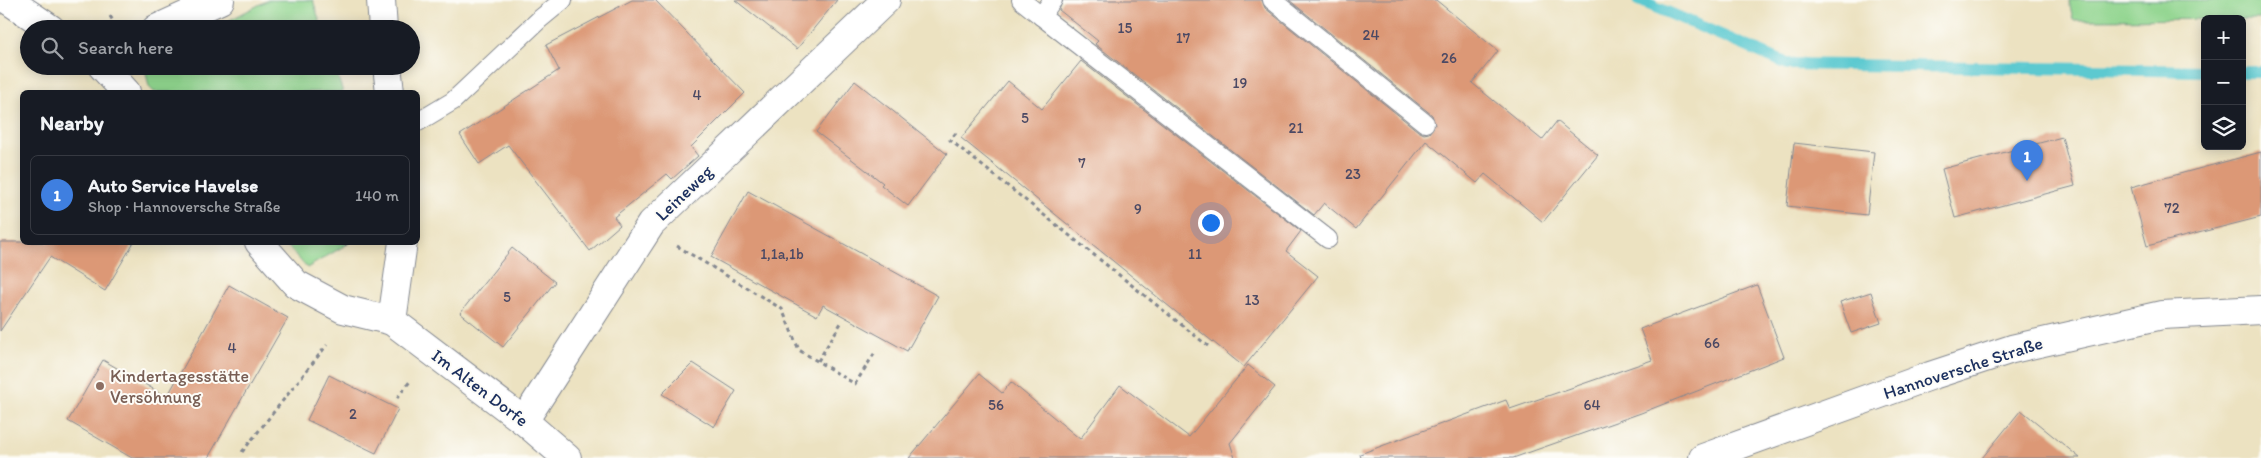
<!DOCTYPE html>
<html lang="en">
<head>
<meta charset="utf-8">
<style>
	body { margin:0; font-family:Itim,sans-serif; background:#20242c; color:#f1f3f6 }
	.controls { position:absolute; right:15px; top:15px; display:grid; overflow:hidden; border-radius:8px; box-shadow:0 2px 12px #0003 }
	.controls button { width:45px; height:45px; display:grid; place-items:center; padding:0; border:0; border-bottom:1px solid #363941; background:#171b24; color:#f1f3f6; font:25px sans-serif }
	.you { position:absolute; left:1210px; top:222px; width:18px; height:18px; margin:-12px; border:4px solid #fff; border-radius:50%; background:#1a73e8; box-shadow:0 0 0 8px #1a73e833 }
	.badge { display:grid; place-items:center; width:32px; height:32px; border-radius:50%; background:#d93025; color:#fff; font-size:16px; font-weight:700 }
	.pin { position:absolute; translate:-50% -41px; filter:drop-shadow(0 1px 2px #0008) }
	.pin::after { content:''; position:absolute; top:26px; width:18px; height:15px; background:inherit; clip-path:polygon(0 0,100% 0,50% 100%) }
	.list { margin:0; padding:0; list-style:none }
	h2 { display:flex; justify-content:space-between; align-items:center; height:65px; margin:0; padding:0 20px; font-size:21px }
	h2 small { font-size:16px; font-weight:400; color:#9ea1a6 }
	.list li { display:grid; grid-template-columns:32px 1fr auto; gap:15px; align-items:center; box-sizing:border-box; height:80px; margin:0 10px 10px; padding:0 10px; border:1px solid #363941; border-radius:8px }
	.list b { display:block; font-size:19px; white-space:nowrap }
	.list p { margin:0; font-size:16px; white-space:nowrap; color:#9ea1a6 }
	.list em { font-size:16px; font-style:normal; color:#9ea1a6 }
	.icon { flex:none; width:28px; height:28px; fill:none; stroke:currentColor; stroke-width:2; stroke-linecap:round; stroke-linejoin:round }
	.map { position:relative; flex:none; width:2261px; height:458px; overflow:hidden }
	.search { position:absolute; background:#171b24; box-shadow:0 2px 12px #0003; left:20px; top:20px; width:400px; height:55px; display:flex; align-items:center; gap:12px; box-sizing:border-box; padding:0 18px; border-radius:28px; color:#9ea1a6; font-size:19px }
	.panel { position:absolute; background:#171b24; box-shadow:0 2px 12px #0003; left:20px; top:90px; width:400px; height:155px; border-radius:8px }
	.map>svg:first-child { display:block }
	.green { fill:#8fd48d; stroke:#558276 }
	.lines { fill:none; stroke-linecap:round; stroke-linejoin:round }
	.stream { stroke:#5cc9d0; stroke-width:12 }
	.building { fill:#dc9876 }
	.service-casing { stroke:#848890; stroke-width:20 }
	.minor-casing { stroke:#848890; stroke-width:30 }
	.tertiary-casing { stroke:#848890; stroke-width:30 }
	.path { stroke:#848890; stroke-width:3; stroke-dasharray:4 4; stroke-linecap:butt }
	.service { stroke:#fff; stroke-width:18 }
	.minor { stroke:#fff; stroke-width:28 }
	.tertiary { stroke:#fff; stroke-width:28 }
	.education-dot { fill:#8d6e63; stroke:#fdfcf7; stroke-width:2 }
	.labels { text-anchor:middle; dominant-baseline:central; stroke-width:4; stroke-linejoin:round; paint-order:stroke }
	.number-label { font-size:15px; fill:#4b4964 }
	.street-label { font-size:18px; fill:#1b2f5e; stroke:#fdfcf7 }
	.education-label { font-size:18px; fill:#785e54; stroke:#fdfcf7; text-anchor:start }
</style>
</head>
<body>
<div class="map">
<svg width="2261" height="458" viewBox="0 0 2261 458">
	<rect width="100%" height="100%" fill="#fdfcf7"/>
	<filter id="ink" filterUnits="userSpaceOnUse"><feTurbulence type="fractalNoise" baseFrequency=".02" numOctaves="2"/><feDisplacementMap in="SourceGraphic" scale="10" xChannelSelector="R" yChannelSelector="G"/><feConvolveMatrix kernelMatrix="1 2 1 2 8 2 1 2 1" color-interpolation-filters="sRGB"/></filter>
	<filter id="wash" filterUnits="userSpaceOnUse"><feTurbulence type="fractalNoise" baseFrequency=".0096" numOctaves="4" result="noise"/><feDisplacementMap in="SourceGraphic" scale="20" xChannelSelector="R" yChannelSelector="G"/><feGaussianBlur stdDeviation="1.12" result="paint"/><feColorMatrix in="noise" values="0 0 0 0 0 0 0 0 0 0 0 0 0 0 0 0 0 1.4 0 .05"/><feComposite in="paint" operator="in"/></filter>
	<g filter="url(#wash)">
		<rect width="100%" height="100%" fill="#ece2c1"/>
		<g class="green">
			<path d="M268,0H313L322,29H213Z"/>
			<path d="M2069,0H2261V19L2073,20Z"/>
			<path d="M149,66H334L343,92H154L149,87L146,73Z"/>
			<path d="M285,243H349L307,268Z"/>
		</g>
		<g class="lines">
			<g class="stream">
				<path d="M1639,0L1788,64L2205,71"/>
				<path d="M2242,72H2261"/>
			</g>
		</g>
		<g id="blocks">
			<g class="building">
				<path d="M632,0H655L745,93L691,147L698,156L672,179L667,174L614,217L620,225L590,251L508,145L479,164L460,135L559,70L546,45Z"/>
				<path d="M735,0H837L797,49Z"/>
				<path d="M1063,0H1262L1265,8L1418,131L1424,134L1429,133L1435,125L1432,115L1289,0H1436L1498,51L1472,83L1542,140L1557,121L1598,155L1543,222L1485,174L1477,183L1426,141L1356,229L1324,203L1314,215L1095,44L1098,41L1059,10Z"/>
				<path d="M1081,61L1301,231L1286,251L1318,276L1244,367L961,138L1008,81L1042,109Z"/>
				<path d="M855,81L947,154L908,206L881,185L883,183L816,132Z"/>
				<path d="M2062,137L2075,186L1955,218L1942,169Z"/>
				<path d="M1794,143L1874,152L1867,215L1787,206Z"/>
				<path d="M2261,152V217L2147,246L2131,187Z"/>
				<path d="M748,191L938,296L907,351L823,305L817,316L711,257Z"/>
				<path d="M0,242H134L105,291L50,257L0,331Z"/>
				<path d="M512,248L555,282L503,347L460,313Z"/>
				<path d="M229,285L288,318L208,458H132L68,421L103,360L167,397Z"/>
				<path d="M1757,285L1784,357L1641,413L1513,458H1361L1360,454L1506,400L1510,409L1652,360L1640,329Z"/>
				<path d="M1871,292L1881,323L1851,333L1840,302Z"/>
				<path d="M693,363L736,391L714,427L662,394Z"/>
				<path d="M1248,365L1275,387L1230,443L1235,458H909L979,374L1002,393L1011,382L1080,439L1120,385L1189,437Z"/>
				<path d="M329,375L398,409L376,453L307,420Z"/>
				<path d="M2021,410L2080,458H1982Z"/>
			</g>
		</g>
	</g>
	<g filter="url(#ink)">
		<use href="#blocks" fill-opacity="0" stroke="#848890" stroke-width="1"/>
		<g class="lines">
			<defs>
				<g id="service">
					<path d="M1021,0L1041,16L1053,0"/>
					<path d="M1272,0L1425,123"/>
					<path d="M1041,16L1328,239"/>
					<path d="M418,122L453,101L540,19L563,0"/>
				</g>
				<g id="minor">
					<path d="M8,0L51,29"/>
					<path d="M381,0L383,29"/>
					<path d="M156,29L220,0"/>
					<path d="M102,66L126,92"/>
					<path d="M387,66L390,92"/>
					<path d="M259,242L296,284L343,309L392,321"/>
					<path d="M403,242L392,321L524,421L567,458"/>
					<path d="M524,421L651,224L886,0"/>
				</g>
				<path id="tertiary" d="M1703,458L1930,376L2012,349L2162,315L2261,310"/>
			</defs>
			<use href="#service" class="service-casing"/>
			<use href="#minor" class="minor-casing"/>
			<use href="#tertiary" class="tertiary-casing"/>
			<g class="path">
				<path d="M110,16L118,29"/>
				<path d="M956,133L950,140L1208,346"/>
				<path d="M344,242L348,248"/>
				<path d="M677,246L782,309L799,350L855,384L876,351"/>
				<path d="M818,361L841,323"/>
				<path d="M397,398L411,380"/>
				<path d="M242,452L327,345"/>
			</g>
			<use href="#service" class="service"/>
			<use href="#minor" class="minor"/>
			<use href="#tertiary" class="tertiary"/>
		</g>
	</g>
	<circle class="education-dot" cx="100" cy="386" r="5"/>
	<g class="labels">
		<g class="number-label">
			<text x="1125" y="28">15</text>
			<text x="1371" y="35">24</text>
			<text x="1183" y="38">17</text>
			<text x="1449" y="58">26</text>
			<text x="1240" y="83">19</text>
			<text x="697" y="95">4</text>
			<text x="1025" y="118">5</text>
			<text x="1296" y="128">21</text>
			<text x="1082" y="163">7</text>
			<text x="1353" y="174">23</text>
			<text x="2172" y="208">72</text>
			<text x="1138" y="209">9</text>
			<text x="782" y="254">1,1a,1b</text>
			<text x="1195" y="254">11</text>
			<text x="507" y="297">5</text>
			<text x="1252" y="300">13</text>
			<text x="1712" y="343">66</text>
			<text x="232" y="348">4</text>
			<text x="996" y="405">56</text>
			<text x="1592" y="405">64</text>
			<text x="353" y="414">2</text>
		</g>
		<g class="street-label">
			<text transform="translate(684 193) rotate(-44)">Leineweg</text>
			<text transform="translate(1963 368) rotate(-18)">Hannoversche Straße</text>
			<text transform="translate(480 388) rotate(37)">Im Alten Dorfe</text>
		</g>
		<g class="education-label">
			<text x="110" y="376">Kindertagesstätte<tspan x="110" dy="21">Versöhnung</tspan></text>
		</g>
	</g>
</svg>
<div class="controls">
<button>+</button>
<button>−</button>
<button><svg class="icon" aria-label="layers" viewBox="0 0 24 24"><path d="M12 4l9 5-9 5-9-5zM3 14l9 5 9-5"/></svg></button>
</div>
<div class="you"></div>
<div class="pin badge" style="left:2027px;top:181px;background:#3f7fe0">1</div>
<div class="search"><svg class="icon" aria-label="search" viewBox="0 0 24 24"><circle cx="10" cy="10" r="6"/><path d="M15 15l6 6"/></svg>Search here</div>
<section class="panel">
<h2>Nearby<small></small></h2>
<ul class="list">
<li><span class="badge" style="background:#3f7fe0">1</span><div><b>Auto Service Havelse</b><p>Shop · Hannoversche Straße</p></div><em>140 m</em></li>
</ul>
</section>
</div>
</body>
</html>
